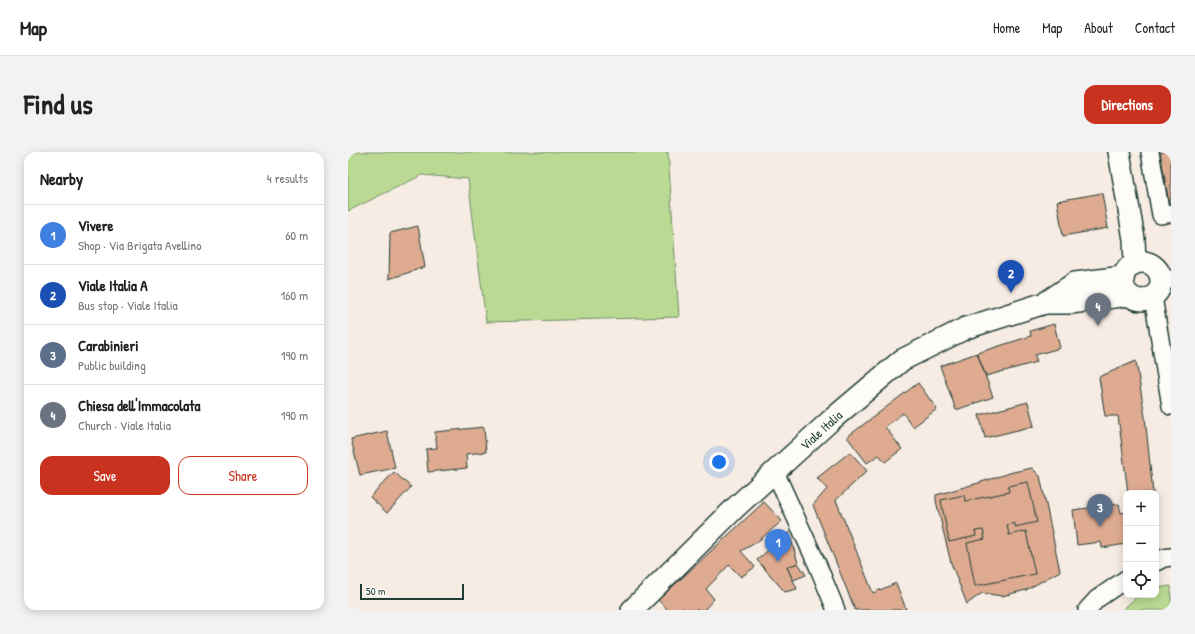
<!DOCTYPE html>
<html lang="en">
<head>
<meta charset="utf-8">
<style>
	body { margin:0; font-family:"Patrick Hand",sans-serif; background:#f2f2f2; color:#222 }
	.controls { position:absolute; right:12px; bottom:12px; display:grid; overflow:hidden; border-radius:8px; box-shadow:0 2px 10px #0003 }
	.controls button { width:36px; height:36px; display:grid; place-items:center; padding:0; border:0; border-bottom:1px solid #e0e0e0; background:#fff; color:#222; font:20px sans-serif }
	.scale { position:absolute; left:12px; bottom:10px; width:104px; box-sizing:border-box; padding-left:4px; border:2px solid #1f3d34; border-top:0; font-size:11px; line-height:14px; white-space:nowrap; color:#1f3d34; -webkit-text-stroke:3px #fdfcf7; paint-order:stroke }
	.you { position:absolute; left:371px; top:310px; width:14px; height:14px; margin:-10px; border:3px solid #fff; border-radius:50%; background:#1a73e8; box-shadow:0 0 0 6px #1a73e833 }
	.badge { display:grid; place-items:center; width:26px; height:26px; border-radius:50%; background:#c8321e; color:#fff; font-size:13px; font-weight:700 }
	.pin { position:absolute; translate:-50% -33px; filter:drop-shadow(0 1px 2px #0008) }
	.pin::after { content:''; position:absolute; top:21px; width:14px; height:12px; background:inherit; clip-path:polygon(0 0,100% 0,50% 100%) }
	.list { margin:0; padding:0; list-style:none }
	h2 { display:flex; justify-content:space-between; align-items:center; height:52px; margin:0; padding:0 16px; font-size:17px }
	h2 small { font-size:13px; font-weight:400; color:#767676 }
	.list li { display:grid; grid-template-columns:26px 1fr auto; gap:12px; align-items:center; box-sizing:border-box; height:60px; padding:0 16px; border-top:1px solid #e0e0e0 }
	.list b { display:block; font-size:15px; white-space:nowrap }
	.list p { margin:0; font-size:13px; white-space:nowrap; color:#767676 }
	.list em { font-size:13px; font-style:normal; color:#767676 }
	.actions { display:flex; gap:8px; padding:12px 16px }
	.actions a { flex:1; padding:9px 0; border:1px solid #c8321e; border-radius:12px; text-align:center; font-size:14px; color:#c8321e }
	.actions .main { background:#c8321e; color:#fff }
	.icon { flex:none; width:22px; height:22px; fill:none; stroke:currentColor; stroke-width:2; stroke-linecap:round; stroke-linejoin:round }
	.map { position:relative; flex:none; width:823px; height:458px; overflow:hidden; border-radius:12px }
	header { display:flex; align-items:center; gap:24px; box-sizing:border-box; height:56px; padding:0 20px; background:#fff; border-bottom:1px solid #e0e0e0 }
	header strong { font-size:19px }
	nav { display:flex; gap:22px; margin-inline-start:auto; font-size:14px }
	.intro { display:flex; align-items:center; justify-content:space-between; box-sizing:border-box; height:96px; padding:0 24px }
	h1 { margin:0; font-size:28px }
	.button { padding:10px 18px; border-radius:12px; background:#c8321e; color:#fff; font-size:14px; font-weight:700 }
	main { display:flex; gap:24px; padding:0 24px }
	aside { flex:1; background:#fff; border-radius:12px; box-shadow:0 2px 10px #0003 }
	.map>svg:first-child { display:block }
	.green { fill:#bada93; stroke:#6c8c64 }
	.building { fill:#deab91; stroke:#1f3d34 }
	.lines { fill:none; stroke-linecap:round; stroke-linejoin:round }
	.minor-casing { stroke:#1f3d34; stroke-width:20 }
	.major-casing { stroke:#1f3d34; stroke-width:24 }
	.minor { stroke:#fdfcf7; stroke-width:17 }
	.major { stroke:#fdfcf7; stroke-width:21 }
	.labels { text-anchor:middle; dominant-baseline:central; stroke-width:4; stroke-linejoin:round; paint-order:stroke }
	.street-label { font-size:13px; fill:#1f3d34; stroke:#fdfcf7 }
</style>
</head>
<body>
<header>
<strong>Map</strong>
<nav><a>Home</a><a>Map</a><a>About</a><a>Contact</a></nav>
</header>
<div class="intro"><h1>Find us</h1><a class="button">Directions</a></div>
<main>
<aside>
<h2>Nearby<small>4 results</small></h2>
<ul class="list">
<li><span class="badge" style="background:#3f7fe0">1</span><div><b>Vivere</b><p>Shop · Via Brigata Avellino</p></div><em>60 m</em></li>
<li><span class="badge" style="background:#1a4fb4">2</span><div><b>Viale Italia A</b><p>Bus stop · Viale Italia</p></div><em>160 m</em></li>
<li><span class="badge" style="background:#5c6f8a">3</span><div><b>Carabinieri</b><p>Public building</p></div><em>190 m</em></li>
<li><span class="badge" style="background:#6b7280">4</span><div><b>Chiesa dell'Immacolata</b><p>Church · Viale Italia</p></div><em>190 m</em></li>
</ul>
<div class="actions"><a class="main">Save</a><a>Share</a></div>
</aside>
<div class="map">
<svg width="823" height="458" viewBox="0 0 823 458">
	<rect width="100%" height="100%" fill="#f7ece3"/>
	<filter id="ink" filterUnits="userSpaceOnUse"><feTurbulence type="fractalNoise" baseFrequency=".025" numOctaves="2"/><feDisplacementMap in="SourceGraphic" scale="8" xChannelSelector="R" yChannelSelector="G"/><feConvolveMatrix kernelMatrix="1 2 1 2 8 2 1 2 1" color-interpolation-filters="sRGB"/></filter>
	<g filter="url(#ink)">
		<g class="green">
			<path d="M0,0H320L331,165L138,170L120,27L74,23L0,59Z"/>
			<path d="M823,434V458H774L791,443H808V436Z"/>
		</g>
		<g class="building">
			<path d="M812,0H823V56H822Z"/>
			<path d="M754,41L760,76L715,84L709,49Z"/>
			<path d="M70,74L77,115L41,127L42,81Z"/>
			<path d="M706,172L712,196L687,203L689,210L638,224L629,201L683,184L682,179Z"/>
			<path d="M629,201L645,245L608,258L592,214Z"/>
			<path d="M788,209L797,265L805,341H780L770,264H757L751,225Z"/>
			<path d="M570,231L589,257L565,275L555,261L537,275L554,297L537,310L531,303L519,311L499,285Z"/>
			<path d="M680,250L686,274L637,286L631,263Z"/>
			<path d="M136,275L138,300L118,302L119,316L80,320L78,297L89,296L87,280Z"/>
			<path d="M39,279L47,316L12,323L3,287Z"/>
			<path d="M502,300L519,319L488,348L525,441L548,431L558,457L556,458H507L465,353L479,337L469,326Z"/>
			<path d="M684,316L692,324L712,419L678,438L654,444L634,441L619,452L603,411L588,349V343L627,332L665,320Z"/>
			<path d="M46,320L63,335L39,361L22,345Z"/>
			<path d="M680,330L689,370L667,375V371L659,373L661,383L678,379L687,422L627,434L619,391L637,387L635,378L627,379L628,384L601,390L593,348L616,343L617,349L661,340L660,334Z"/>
			<path d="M416,350L434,369L409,390L393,399L407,415L393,425L381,413L358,437L366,447L356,458H337L336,456L333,458H320L310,448Z"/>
			<path d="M771,352L773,361L778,360V392L754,396L753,390L729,393L725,358Z"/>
			<path d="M808,366L811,388H808Z"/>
			<path d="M441,380L450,411L439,415L449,437L437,440L409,408Z"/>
			<path d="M450,411L458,423L445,428L439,415Z"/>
		</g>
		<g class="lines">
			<defs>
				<g id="minor">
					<path d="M802,0L813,63L823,61"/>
					<path d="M813,129L823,127"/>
					<path d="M805,145L823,254"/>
					<path d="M427,320L470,414L488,458"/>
					<path d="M808,410L816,406L823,405"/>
					<path d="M739,458L749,447L778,427"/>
				</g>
				<g id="major">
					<path d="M771,0L786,87L787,111"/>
					<circle cx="794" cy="129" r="19"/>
					<path d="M697,151H723L780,143"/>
					<path d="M284,458L388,355L482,269L554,208L618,176L697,151L727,131L775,125"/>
				</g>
			</defs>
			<use href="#minor" class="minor-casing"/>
			<use href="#major" class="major-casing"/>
			<use href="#minor" class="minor"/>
			<use href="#major" class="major"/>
		</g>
	</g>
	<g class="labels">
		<g class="street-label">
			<text transform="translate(473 278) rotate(-42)">Viale Italia</text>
		</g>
	</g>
</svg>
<div class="controls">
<button>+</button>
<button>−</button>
<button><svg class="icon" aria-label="locate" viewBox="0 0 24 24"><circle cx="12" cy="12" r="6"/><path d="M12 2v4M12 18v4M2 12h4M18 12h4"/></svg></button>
</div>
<div class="scale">50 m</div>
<div class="you"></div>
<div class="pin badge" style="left:430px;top:410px;background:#3f7fe0">1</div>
<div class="pin badge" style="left:663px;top:141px;background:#1a4fb4">2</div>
<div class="pin badge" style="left:752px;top:375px;background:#5c6f8a">3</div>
<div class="pin badge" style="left:750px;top:174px;background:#6b7280">4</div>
</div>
</main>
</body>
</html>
